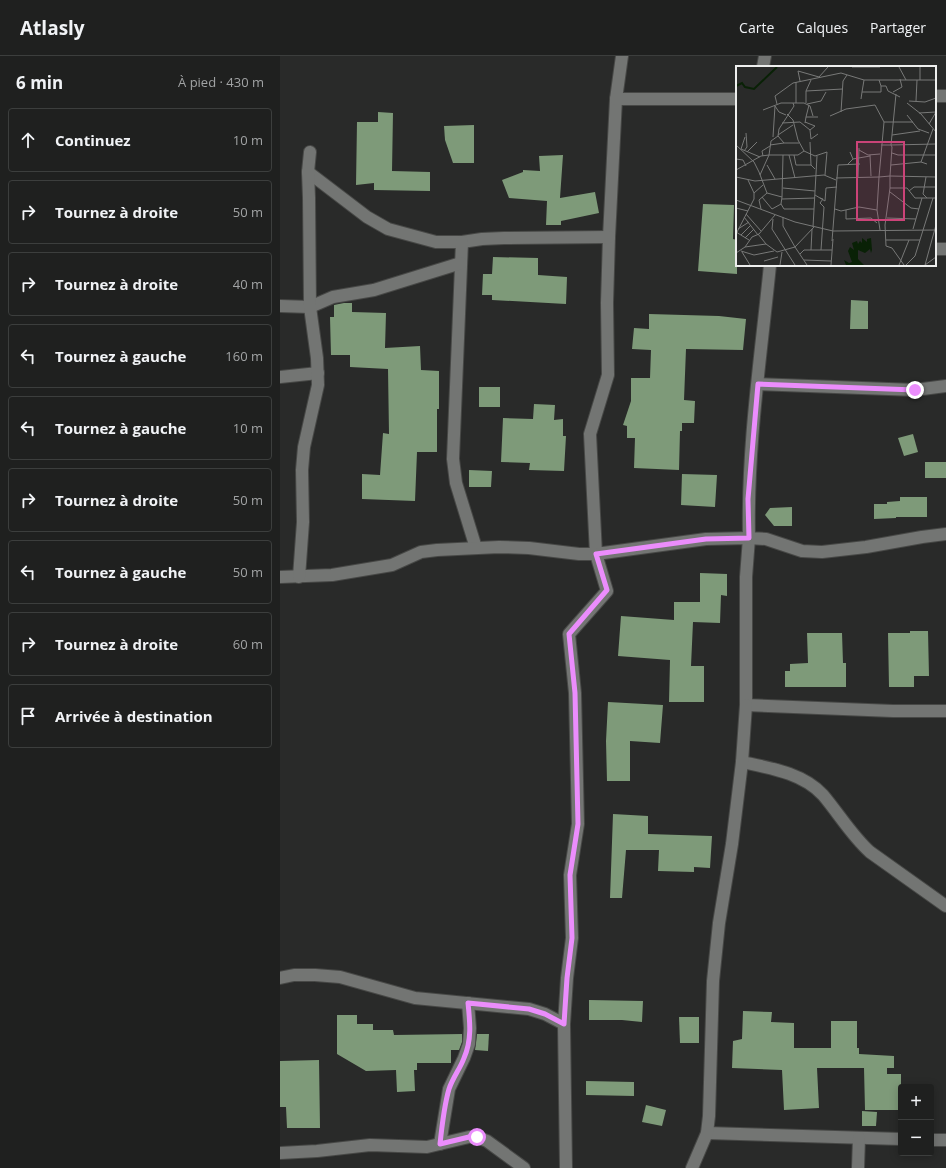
<!DOCTYPE html>
<html lang="fr">
<head>
<meta charset="utf-8">
<style>
	body { margin:0; font-family:"Open Sans",sans-serif; background:#272828; color:#f1f3f6 }
	.controls { position:absolute; right:12px; bottom:12px; display:grid; overflow:hidden; border-radius:4px; box-shadow:0 2px 10px #0003 }
	.controls button { width:36px; height:36px; display:grid; place-items:center; padding:0; border:0; border-bottom:1px solid #3c3e3d; background:#1f201f; color:#f1f3f6; font:20px sans-serif }
	.stop { position:absolute; width:12px; height:12px; margin:-9px; border:3px solid #eb8dfc; border-radius:50%; background:#fff }
	.stop.end { background:#eb8dfc; border-color:#fff; box-shadow:0 1px 4px #0008 }
	.list { margin:0; padding:0; list-style:none }
	h2 { display:flex; justify-content:space-between; align-items:center; height:52px; margin:0; padding:0 16px; font-size:17px }
	h2 small { font-size:13px; font-weight:400; color:#a1a3a4 }
	.list li { display:grid; grid-template-columns:26px 1fr auto; gap:12px; align-items:center; box-sizing:border-box; height:64px; margin:0 8px 8px; padding:0 8px; border:1px solid #3c3e3d; border-radius:4px }
	.list b { display:block; font-size:15px; white-space:nowrap }
	.list em { font-size:13px; font-style:normal; color:#a1a3a4 }
	.icon { flex:none; width:22px; height:22px; fill:none; stroke:currentColor; stroke-width:2; stroke-linecap:round; stroke-linejoin:round }
	.map { position:relative; flex:none; width:666px; height:1112px; overflow:hidden }
	header { display:flex; align-items:center; gap:24px; box-sizing:border-box; height:56px; padding:0 20px; background:#1f201f; border-bottom:1px solid #3c3e3d }
	header strong { font-size:19px }
	nav { display:flex; gap:22px; margin-inline-start:auto; font-size:14px }
	main { display:flex }
	aside { flex:1; background:#1f201f }
	.map>svg:first-child { display:block }
	.building { fill:#7e9a79 }
	.lines { fill:none; stroke-linecap:round; stroke-linejoin:round }
	.street-casing { stroke:#474846; stroke-width:14 }
	.street { stroke:#737573; stroke-width:12 }
	.route { stroke:#eb8dfc; stroke-width:5 }
	.inset-river { fill:none; stroke:#092106; stroke-width:2 }
	.inset-road { fill:none; stroke:#787978; stroke-width:1 }
	.view { fill:#cb4378; fill-opacity:0.15; stroke:#cb4378; stroke-width:2 }
	.inset-edge { fill:none; stroke:#eeefee; stroke-width:2 }
</style>
</head>
<body>
<header>
<strong>Atlasly</strong>
<nav><a>Carte</a><a>Calques</a><a>Partager</a></nav>
</header>
<main>
<aside>
<h2>6 min<small>À pied · 430 m</small></h2>
<ul class="list">
<li><svg class="icon" aria-label="ahead" viewBox="0 0 24 24"><path d="M12 20V5M6 11l6-6 6 6"/></svg><div><b>Continuez</b></div><em>10 m</em></li>
<li><svg class="icon" aria-label="right" viewBox="0 0 24 24"><path d="M7 20v-9h11M14 6l5 5-5 5"/></svg><div><b>Tournez à droite</b></div><em>50 m</em></li>
<li><svg class="icon" aria-label="right" viewBox="0 0 24 24"><path d="M7 20v-9h11M14 6l5 5-5 5"/></svg><div><b>Tournez à droite</b></div><em>40 m</em></li>
<li><svg class="icon" aria-label="left" viewBox="0 0 24 24"><path d="M17 20v-9H6M10 6l-5 5 5 5"/></svg><div><b>Tournez à gauche</b></div><em>160 m</em></li>
<li><svg class="icon" aria-label="left" viewBox="0 0 24 24"><path d="M17 20v-9H6M10 6l-5 5 5 5"/></svg><div><b>Tournez à gauche</b></div><em>10 m</em></li>
<li><svg class="icon" aria-label="right" viewBox="0 0 24 24"><path d="M7 20v-9h11M14 6l5 5-5 5"/></svg><div><b>Tournez à droite</b></div><em>50 m</em></li>
<li><svg class="icon" aria-label="left" viewBox="0 0 24 24"><path d="M17 20v-9H6M10 6l-5 5 5 5"/></svg><div><b>Tournez à gauche</b></div><em>50 m</em></li>
<li><svg class="icon" aria-label="right" viewBox="0 0 24 24"><path d="M7 20v-9h11M14 6l5 5-5 5"/></svg><div><b>Tournez à droite</b></div><em>60 m</em></li>
<li><svg class="icon" aria-label="arrive" viewBox="0 0 24 24"><path d="M6 21V4h12l-3 4 3 4H6"/></svg><div><b>Arrivée à destination</b></div></li>
</ul>
</aside>
<div class="map">
<svg width="666" height="1112" viewBox="0 0 666 1112">
	<rect width="100%" height="100%" fill="#292a29"/>
	<g class="building">
		<path d="M98,56L113,57L112,115L150,116V135L94,134V127L76,129L77,66H98Z"/>
		<path d="M194,69V107H173L165,84L164,70Z"/>
		<path d="M283,99L280,142L315,136L319,157L281,165V169H266L267,145L229,142L222,124L243,116V114L260,115L259,100Z"/>
		<path d="M423,148L454,149L453,183L457,184V218L418,215Z"/>
		<path d="M213,201L258,202V219L287,221L286,248L212,244V239H202L203,218H212Z"/>
		<path d="M571,244L588,245V273H570Z"/>
		<path d="M64,247H72V256L106,257L105,292L140,290L141,314L159,315V353H157V396H137L135,445L82,443V418L100,419L103,377L109,378L108,313L70,311V299H51L50,261H54V249Z"/>
		<path d="M369,258L439,260L466,263L463,294L406,293L404,344L415,345L414,367H402V375H400L399,414L354,412L355,382H347V370L343,369L351,345V322H370L371,294L352,293L354,272L369,273Z"/>
		<rect x="199" y="331" width="21" height="20"/>
		<path d="M254,348L275,349L274,364L283,363V380H286L284,415L249,414L250,407L221,406L223,362L253,363Z"/>
		<path d="M633,378L638,396L624,400L618,382Z"/>
		<rect x="645" y="406" width="21" height="16"/>
		<path d="M189,414L212,415L211,431H189Z"/>
		<path d="M402,418L437,419L435,451L401,449Z"/>
		<path d="M620,441H647V461H616V462L594,463V448H607V446L620,445Z"/>
		<path d="M512,451V470H494L485,459L490,452Z"/>
		<path d="M420,517L447,518V540L441,539L440,567L413,566L411,610H424V646H389L390,604L338,600L341,560L394,564V546H420Z"/>
		<path d="M630,575H648L649,620H634V631H609L608,577H630Z"/>
		<path d="M527,577H562L563,607H566V631H505V615H510V608L528,607Z"/>
		<path d="M328,646L383,649L380,687L350,685V725H327L326,685Z"/>
		<path d="M333,758L368,760V778L432,780L430,812L414,811V816L378,815L379,794H346L342,842H330Z"/>
		<path d="M309,944L363,945L362,966L342,964H309Z"/>
		<path d="M463,955L492,956L491,966L514,967V992H551V965H577V992H579V998L614,1000V1012H607V1018H621V1054H585L584,1012H537L539,1052L504,1054L502,1014L452,1012L453,985L462,983Z"/>
		<path d="M57,959H77V968H93V974H113L114,979L182,978V986L179,994H171V1007H137V1014H134L135,1035L117,1036L116,1014L86,1015L57,998Z"/>
		<path d="M399,961H419V987H400Z"/>
		<path d="M197,978H209L208,995L195,994Z"/>
		<path d="M39,1004L40,1072H7L6,1051H0V1005Z"/>
		<path d="M306,1025L354,1026V1040L306,1039Z"/>
		<path d="M366,1049L386,1054L382,1070L362,1066Z"/>
		<path d="M582,1055L597,1056L596,1070H582Z"/>
	</g>
	<g class="lines">
		<defs>
			<g id="street">
				<path d="M342,0L336,43L329,181L327,247L328,319L310,378L316,498L426,483L469,482L466,521V649L613,655H666"/>
				<path d="M483,11L485,0"/>
				<path d="M655,40H666"/>
				<path d="M336,43H457"/>
				<path d="M28,116L87,161L108,173L156,186H182L202,183L224,182L329,181"/>
				<path d="M182,186L173,403L176,427L196,492"/>
				<path d="M655,193H666"/>
				<path d="M490,209C481,300 467,390 469,482L486,483L522,495L542,496L586,491L642,481L666,478"/>
				<path d="M0,250L30,251L53,241L94,234L181,207"/>
				<path d="M0,321L38,317"/>
				<path d="M478,328L635,334L666,330"/>
				<path d="M0,521L52,519L112,509L141,496L157,494L219,491L249,492L299,498H316L327,535L289,578L295,637L298,768L290,819L292,882L287,922L284,968L286,1112"/>
				<path d="M19,521L23,466L22,414L24,391L38,329L37,302L30,251L29,142L28,116L30,96"/>
				<path d="M462,706C490,712 523,717 543,739C559,758 572,780 590,796L666,850"/>
				<path d="M0,922L14,919H35L60,921L135,942L249,953L265,958L284,968"/>
				<path d="M427,1077L621,1083"/>
				<path d="M651,1084H666"/>
				<path d="M160,1088L169,1033L184,1002L189,988L190,972L188,947"/>
				<path d="M0,1097L37,1095L90,1089L147,1091L189,1081H197L207,1085L244,1112"/>
				<path d="M412,1112L427,1077L429,1060L433,925L439,867L452,788L462,706L466,649"/>
				<path d="M578,1112L579,1082"/>
			</g>
		</defs>
		<use href="#street" class="street-casing"/>
		<use href="#street" class="street"/>
	</g>
	<g class="lines">
		<path class="route" d="M197,1081H189L160,1088C162,1069 164,1050 169,1033C173,1021 180,1013 184,1002C192,984 190,966 188,947L249,953L265,958L284,968L287,922L292,882L290,819L298,768L295,637L289,578L327,534L316,498L426,483L469,482L468,443L478,328L635,334"/>
	</g>
	<g transform="translate(456 10)">
		<rect width="200" height="200" fill="#292a29"/>
		<path d="M126,172L131,176V173L135,172L136,184L135,187L134,183L129,187L122,184V193L128,199H110L108,194L113,197L116,196L112,185L114,181L118,184L116,177L121,175L122,178L124,175L126,177Z" fill="#092106"/>
		<path class="inset-river" d="M0,20L6,17L9,21L18,23L41,1"/>
		<path class="inset-road" d="M116,1H144M163,1L170,14M83,11L92,1M143,14L145,20H150L152,25L164,31M184,14V1M64,15L62,5L83,11M60,16V37M70,25L75,14M126,26L128,14M157,26L166,21L164,13M160,28L155,79L200,78M125,33L126,26H145V20M173,35L189,36L200,32M180,35L181,14M70,37V25L107,23M171,37L185,48L200,66M41,38L39,30L57,17L105,7L128,14H200M71,38L85,35L90,26M39,40L43,46L50,49M27,44L45,37H68L74,40L77,50M105,46L107,15L111,9M183,47L200,46M51,48L57,54L62,74L68,85L79,90L91,86L89,109M171,49L182,63L193,67M94,50L110,43L139,39L148,56L143,111L154,110V122H171L179,132H200M70,51L73,39M69,56L79,60L74,64L75,73L82,68M148,56H177M46,57L64,56L74,64M69,57L70,51H82M193,58L200,46M42,69L57,59M156,69L184,65M42,70L48,77H63M9,71L5,83L24,91M37,71L39,40M74,76L75,99M0,79L18,96L23,106L31,127L23,134L25,143M34,79L48,77M145,79H155L156,81L154,110L200,111M123,84L132,89L144,88M8,85L11,81L10,67M11,86L21,76M156,87L162,89H200M53,89L59,112M58,89L60,99H75L79,103M134,89L135,110M27,90L26,85L34,80M0,93L7,94L10,100M117,93L134,90M185,96L197,63M31,99L39,113M111,99L117,93L114,86M155,99L185,96L191,98M0,104L25,90L33,89L35,75L42,70L43,63L58,40L57,37M24,109L33,89H62L68,85M0,111L19,115L88,109L100,114M190,111L187,128L191,132M100,112L143,111L141,144L144,164M122,112L123,82M47,122L79,125M154,122L149,159L150,180L156,182L168,199M173,125L178,121H200M154,126L175,142L183,143M18,127L27,119M31,127L46,131L45,138L36,143M79,129L89,135L90,122L101,121M26,131L36,143M46,131L47,89M84,132L87,133L84,137L88,141L85,184M46,133L79,132M0,134L59,156L97,165L200,164M45,138L48,143H78M0,142L12,145M99,143L105,145L123,141L141,144M110,144V153L135,152L141,157M10,148L25,165M8,151L22,169M47,151V160L59,181L78,161M151,152L180,153M37,153L36,163L59,199M77,161L81,90M2,163L13,156M177,163L186,132M0,166L13,174M0,168L18,133V127L12,114M22,168L30,178M5,169L15,159M9,172L18,163M150,174H184M96,175L102,99L124,98M9,181L30,178L41,186L59,181L71,199M75,184L76,163M5,185L18,189L38,185M6,186L14,199M0,187L9,181L16,171L23,168L39,149M64,188L68,184H96M68,194L95,195M28,195L42,191M44,199L46,186M95,199L97,173M163,199L173,174M170,199L179,190L197,132M189,199L200,159M189,199L200,191"/>
		<path class="view" d="M121,76H168V154H121Z"/>
		<rect width="200" height="200" class="inset-edge"/>
	</g>
</svg>
<div class="controls">
<button>+</button>
<button>−</button>
</div>
<div class="stop" style="left:197px;top:1081px"></div>
<div class="stop end" style="left:635px;top:334px"></div>
</div>
</main>
</body>
</html>
